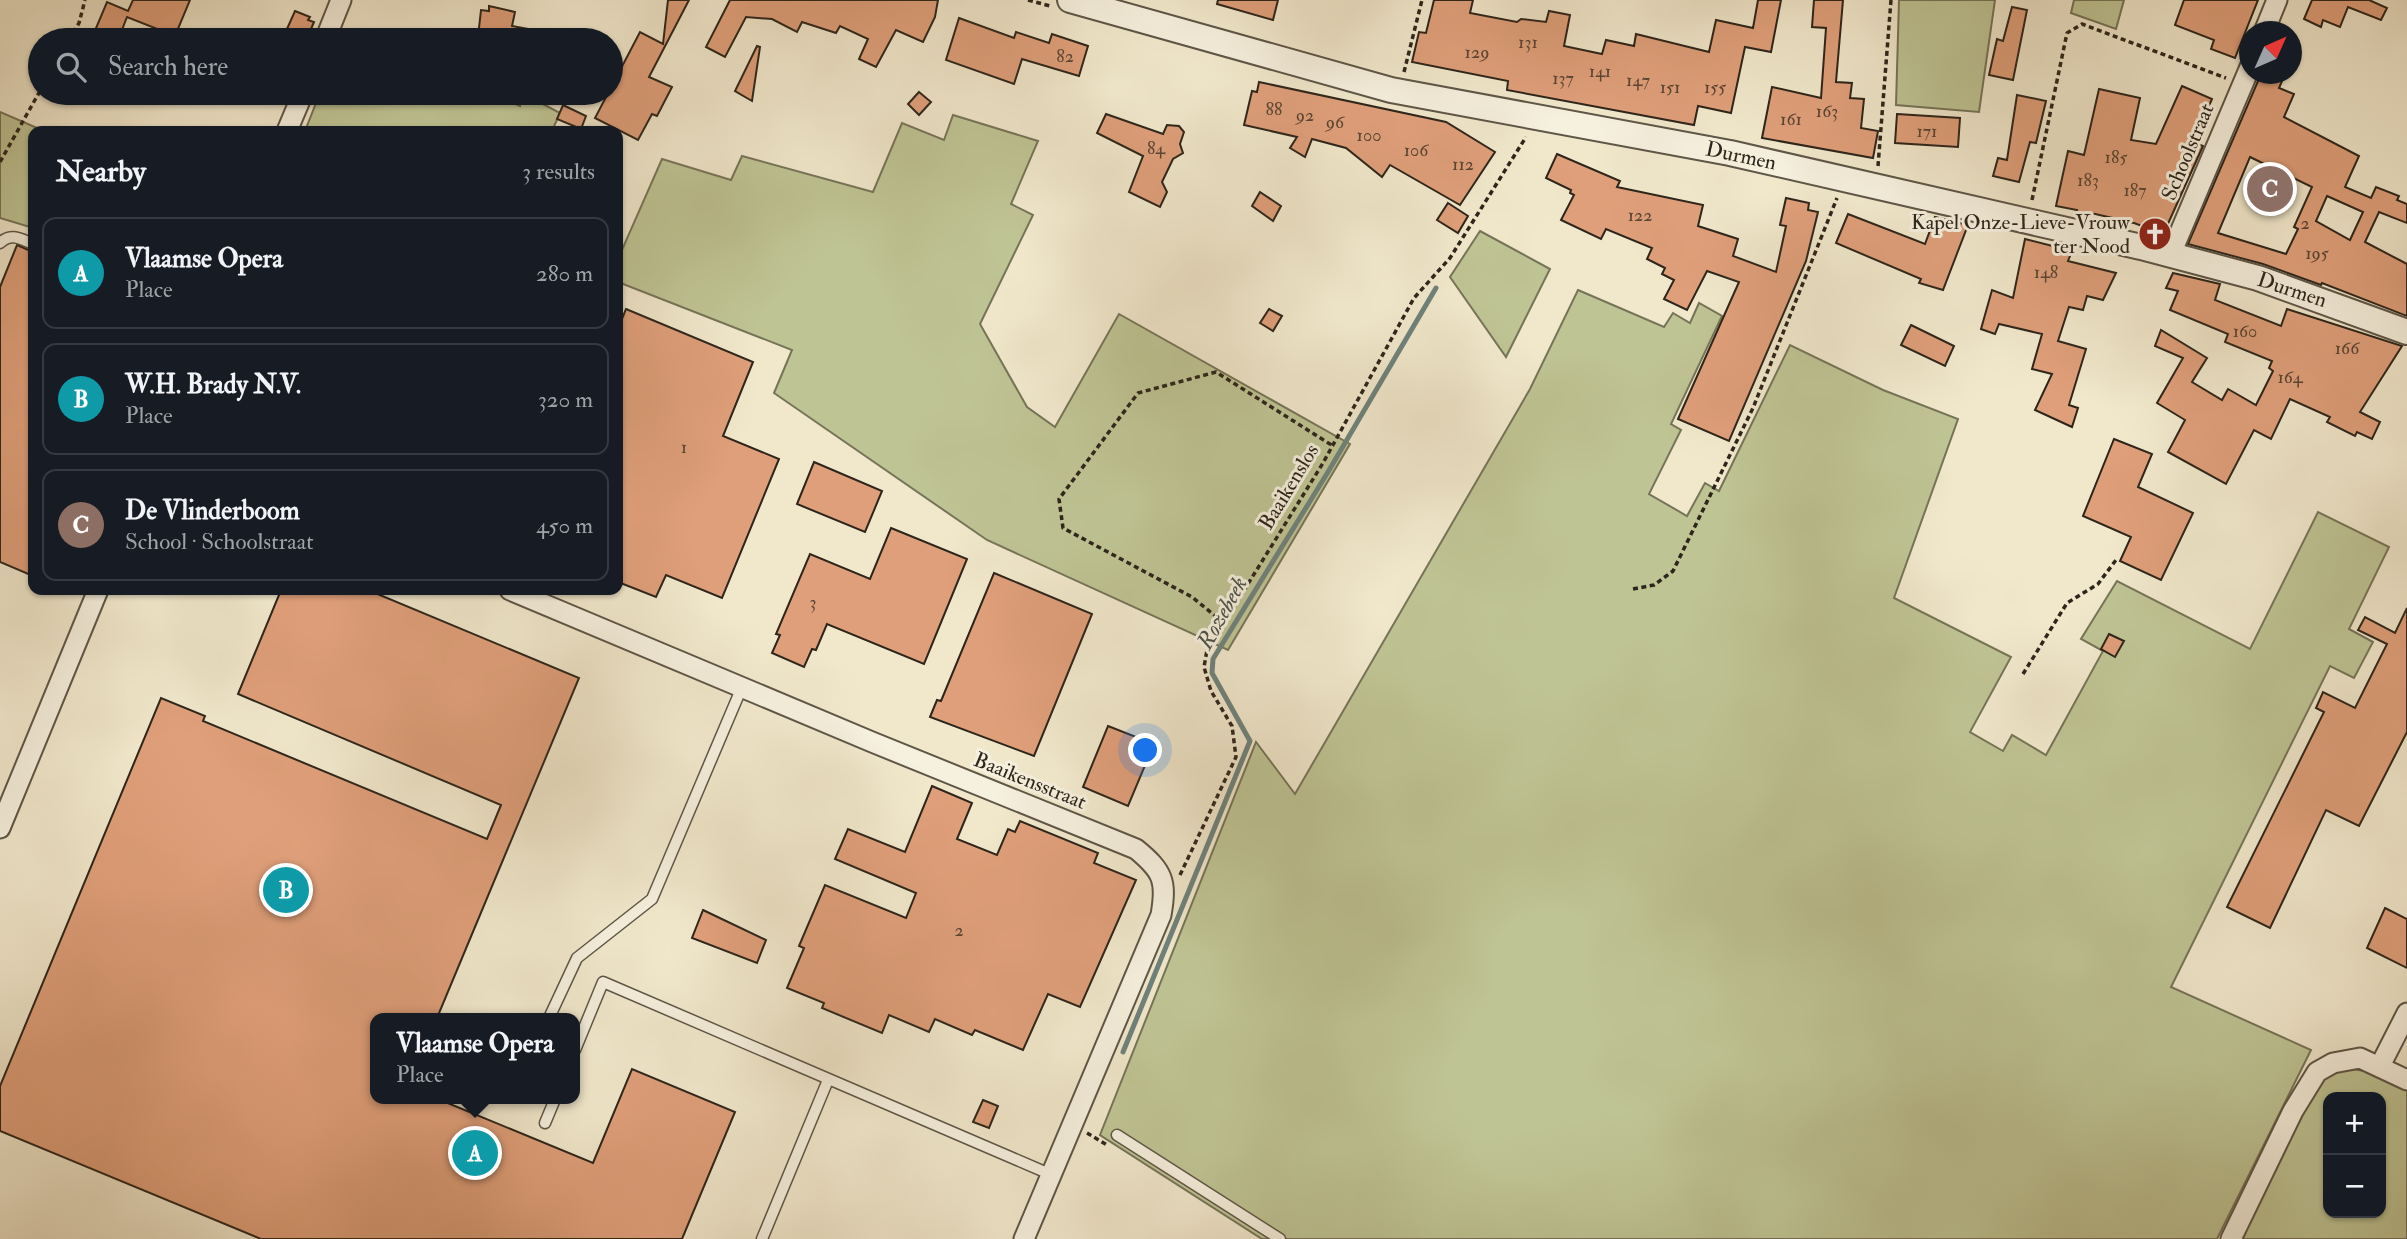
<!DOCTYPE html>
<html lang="en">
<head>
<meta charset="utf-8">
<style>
	body { margin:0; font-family:"IM FELL Double Pica",serif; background:#242831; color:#f1f3f6 }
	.controls { position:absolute; right:21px; bottom:21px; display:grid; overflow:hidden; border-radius:14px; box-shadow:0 2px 5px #0004 }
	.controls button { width:63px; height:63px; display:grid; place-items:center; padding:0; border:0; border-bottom:2px solid #363941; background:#171b24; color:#f1f3f6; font:35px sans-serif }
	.compass { position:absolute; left:2239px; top:21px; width:63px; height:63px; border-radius:50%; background:#171b24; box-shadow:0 2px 5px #0004; rotate:45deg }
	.you { position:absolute; left:1146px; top:751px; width:24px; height:24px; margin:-18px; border:5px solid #fff; border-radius:50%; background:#1a73e8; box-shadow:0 0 0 10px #1a73e833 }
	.badge { display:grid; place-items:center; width:46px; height:46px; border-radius:50%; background:#d93025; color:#fff; font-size:23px; font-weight:700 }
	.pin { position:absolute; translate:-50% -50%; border:4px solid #fff; box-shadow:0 2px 7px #0006 }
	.popup { position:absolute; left:370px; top:1013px; width:210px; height:91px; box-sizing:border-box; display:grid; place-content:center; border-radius:14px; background:#171b24; filter:drop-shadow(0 2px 5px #0005); font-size:23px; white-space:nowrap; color:#9ea1a6 }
	.popup b { font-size:26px; color:#f1f3f6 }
	.popup::after { content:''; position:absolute; left:50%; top:100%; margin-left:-14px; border:14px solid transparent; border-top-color:#171b24 }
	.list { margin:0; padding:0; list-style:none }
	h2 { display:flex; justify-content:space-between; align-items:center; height:91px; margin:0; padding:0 28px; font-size:30px }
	h2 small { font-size:23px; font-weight:400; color:#9ea1a6 }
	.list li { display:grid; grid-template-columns:46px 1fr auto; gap:21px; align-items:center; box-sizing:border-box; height:112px; margin:0 14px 14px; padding:0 14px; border:2px solid #363941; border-radius:14px }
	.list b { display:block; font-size:26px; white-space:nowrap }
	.list p { margin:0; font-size:23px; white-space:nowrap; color:#9ea1a6 }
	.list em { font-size:23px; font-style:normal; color:#9ea1a6 }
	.icon { flex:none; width:38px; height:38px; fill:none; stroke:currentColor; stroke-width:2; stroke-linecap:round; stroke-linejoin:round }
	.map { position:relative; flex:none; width:2407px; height:1239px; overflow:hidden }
	.search { position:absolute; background:#171b24; box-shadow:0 2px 5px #0004; left:28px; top:28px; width:595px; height:77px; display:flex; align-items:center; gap:18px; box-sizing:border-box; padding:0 24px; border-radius:38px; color:#9ea1a6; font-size:26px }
	.panel { position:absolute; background:#171b24; box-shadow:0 2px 5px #0004; left:28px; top:126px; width:595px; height:469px; border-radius:14px }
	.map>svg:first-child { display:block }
	.green { fill:#bfc494; stroke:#767458; stroke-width:2; fill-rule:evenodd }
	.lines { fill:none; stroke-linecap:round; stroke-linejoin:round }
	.stream { stroke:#6f827b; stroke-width:5 }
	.building { fill:#df9f7a; stroke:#2d251b; stroke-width:2; fill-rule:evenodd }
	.service-casing { stroke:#5e5647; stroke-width:13 }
	.minor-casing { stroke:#5e5647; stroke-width:23 }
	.tertiary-casing { stroke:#5e5647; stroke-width:28 }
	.path { stroke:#2d251b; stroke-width:3.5; stroke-dasharray:5 3.5; stroke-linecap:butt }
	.service { stroke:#f6f0de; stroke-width:10 }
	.minor { stroke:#f6f0de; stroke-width:19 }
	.tertiary { stroke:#f6f0de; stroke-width:24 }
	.labels { text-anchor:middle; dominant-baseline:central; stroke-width:6; stroke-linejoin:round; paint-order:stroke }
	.number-label { font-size:18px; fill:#5a4433 }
	.street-label { font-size:21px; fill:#2d251b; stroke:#f6f0de }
	.poi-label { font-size:21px; fill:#2d251b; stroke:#f6f0de; text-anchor:end }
	.water-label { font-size:23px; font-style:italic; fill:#4e544b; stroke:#f6f0de }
</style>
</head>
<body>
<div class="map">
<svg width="2407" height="1239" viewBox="0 0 2407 1239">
	<rect width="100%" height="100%" fill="#f1e8cc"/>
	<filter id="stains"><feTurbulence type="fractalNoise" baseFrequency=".00286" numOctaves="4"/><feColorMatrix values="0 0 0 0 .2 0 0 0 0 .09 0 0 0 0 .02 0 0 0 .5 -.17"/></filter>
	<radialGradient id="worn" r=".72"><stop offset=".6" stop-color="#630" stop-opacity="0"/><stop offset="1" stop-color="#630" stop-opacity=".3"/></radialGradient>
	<g class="green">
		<path d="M1899,0H1995L1979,112L1896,105Z"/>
		<path d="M2074,0H2124L2116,29L2071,13Z"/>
		<path d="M320,93H489L520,106L522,93L560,113L552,131H305Z"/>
		<path d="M0,112L44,131H33V228L0,218Z"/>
		<path d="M953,115L1038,141L1011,204L1033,215L980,324L1027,407L1055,427L1119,314L1350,444L1228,650L987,540L774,393L792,350L618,282V259L662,159L731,180L742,156L873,192L902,123L944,140Z"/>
		<path d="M1480,231L1550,269L1506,357L1450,277Z"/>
		<path d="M1578,290L1664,327L1673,313L1690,323L1699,303L1722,316L1671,424L1681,430L1649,494L1687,516L1705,483L1719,491L1790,345L1883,390L1958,419L1894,598L2011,657L1970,732L2003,751L2012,735L2046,755L2103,651L2081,639L2117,581L2250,649L2318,512L2389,547L2349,629L2373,642L2354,678L2330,666L2171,987L2311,1050L2217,1239H1262L1100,1135L1256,742L1295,794L1530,389Z"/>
		<path d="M2352,1069L2377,1073L2407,1088V1239H2241L2319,1082L2334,1072ZM2328,1097H2381V1213H2328Z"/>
	</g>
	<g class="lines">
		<path class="stream" d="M1123,1052L1250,741L1212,673L1213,659L1328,472L1436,288"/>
	</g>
	<g class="building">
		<path d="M133,0H190L175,36L127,17L118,40H91L107,2L128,11Z"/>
		<path d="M668,0H689L649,77L672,87L657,116L652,114L638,140L595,118L640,32L663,44Z"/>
		<path d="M730,0H938L935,17L923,42L896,30L876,67L859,59L868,39L840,26L836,33L802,22L797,32L772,19L746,17L725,57L706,47Z"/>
		<path d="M1218,0H1278L1273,20L1217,4Z"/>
		<path d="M1434,0H1473L1470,13L1517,22L1521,19L1546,22L1549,11L1570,15L1564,46L1602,54L1606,40L1634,46L1636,34L1709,52L1716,20L1753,28L1758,0H1781L1771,52L1745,47L1731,113L1698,106L1694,125L1507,90L1508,81L1412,62L1419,32L1426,33Z"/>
		<path d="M1814,0H1843L1836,82L1852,83L1850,98L1864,99L1861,128L1878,131L1873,158L1762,138L1772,87L1821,98L1826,28L1812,27Z"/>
		<path d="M2184,0H2258L2235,58L2211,49L2214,40L2175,25Z"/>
		<path d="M2312,0H2369L2387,8L2381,20L2348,7L2340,27L2323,20L2321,27L2304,19Z"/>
		<path d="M489,6L515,12L512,26L550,33L549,40H481L479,28L481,10L489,11Z"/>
		<path d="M2012,7L2027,10L2013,80L1989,75L1997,39L2003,41Z"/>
		<path d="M295,11L310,17L308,20L314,22L308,36L306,40H282Z"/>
		<path d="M959,18L1014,38L1016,32L1049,43L1052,34L1088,46L1079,76L1022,59L1014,84L946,60Z"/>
		<path d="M757,46L760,47L752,101L735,91Z"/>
		<path d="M2261,74H2285L2279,88L2294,94L2284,117L2359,156L2345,187L2371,198L2376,187L2399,196L2397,200L2407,204V223L2379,212L2365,242L2407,264V316L2322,283L2321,285L2263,264L2188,244ZM2250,157L2312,187L2294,227L2298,229L2286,254L2218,233ZM2327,196L2363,212L2350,240L2316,221Z"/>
		<path d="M1259,82L1446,122L1495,152L1460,205L1390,165L1382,177L1346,148L1312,139L1305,157L1290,148L1297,137L1244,125L1252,91L1257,92Z"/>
		<path d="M2182,86L2212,99L2193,142L2203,146L2162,237L2150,234L2145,227L2134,223L2091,213L2076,214L2077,210L2056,206L2068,151L2084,155L2099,89L2140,98L2131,140L2156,144Z"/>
		<path d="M919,92L931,102L919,115L908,104Z"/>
		<path d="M2017,95L2046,101L2036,143L2030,142L2019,182L1993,176L1998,158L2007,160Z"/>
		<path d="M563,105L586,116L581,129L557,119Z"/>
		<path d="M1106,114L1163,134L1167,125L1179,126L1184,132L1180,144L1183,153L1173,159L1162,182L1167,192L1160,207L1129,192L1143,156L1097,133Z"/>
		<path d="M1897,114L1960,118L1958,147L1895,143Z"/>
		<path d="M1557,154L1620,181L1617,187L1703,205L1698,226L1738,239L1733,256L1776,272L1786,226L1780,225L1786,198L1809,203L1808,210L1818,212L1806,261L1729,441L1678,419L1739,282L1707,271L1687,310L1664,299L1674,280L1662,274L1665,268L1647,259L1652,248L1606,229L1601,239L1561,220L1574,195L1570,193L1571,190L1546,178Z"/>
		<path d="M1260,192L1281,206L1273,221L1252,206Z"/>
		<path d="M1448,203L1468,216L1458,233L1437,220Z"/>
		<path d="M1848,214L1925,244L1935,217L1968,225L1943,290L1919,283L1921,279L1836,243Z"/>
		<path d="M2025,239L2072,251L2068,261L2116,273L2103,300L2087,296L2083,310L2069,307L2058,341L2086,349L2069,405L2078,408L2072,427L2035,410L2052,374L2032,369L2042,334L1999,324L1995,334L1981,329L1992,290L2013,298Z"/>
		<path d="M17,245L33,252V576L0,562V287Z"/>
		<path d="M2173,273L2220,284L2215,300L2281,326L2287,309L2402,346L2360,412L2380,422L2372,439L2357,432L2355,436L2327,422L2330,417L2290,399L2271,439L2254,430L2226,484L2168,452L2185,420L2157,403L2183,358L2155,346L2161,330L2207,358L2192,382L2222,400L2228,389L2256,405L2273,371L2269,368L2272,361L2225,342L2228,334L2170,310L2178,291L2166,288Z"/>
		<path d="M626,309L753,362L723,436L779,459L722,598L666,575L656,597L618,582V329Z"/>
		<path d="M1269,309L1282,316L1273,331L1260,323Z"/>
		<path d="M1911,325L1954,346L1945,366L1901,345Z"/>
		<path d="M2114,439L2152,454L2138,487L2193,513L2161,580L2120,561L2131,537L2083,516Z"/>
		<path d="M814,462L882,491L865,532L797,504Z"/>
		<path d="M891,528L967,559L924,664L827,624L816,650L812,649L804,667L772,653L780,635L776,634L810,554L870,579Z"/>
		<path d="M994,573L1092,614L1034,756L930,717L937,700L941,701Z"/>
		<path d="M281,590H368L579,678L437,1018H375V1099H438L593,1163L632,1069L735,1112L682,1239H261L0,1131V1086L161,698L205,716L203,721L487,839L501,805L238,694Z"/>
		<path d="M2407,608V732L2359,826L2326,810L2270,928L2227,907L2324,712L2316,708L2323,692L2355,708L2387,644L2358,630L2365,617L2395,633Z"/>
		<path d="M2109,634L2124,641L2115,657L2101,649Z"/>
		<path d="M1108,726L1154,744L1128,806L1083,787Z"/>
		<path d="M932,786L972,803L957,839L997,855L1008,829L1015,832L1020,821L1098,853L1094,863L1136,880L1080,1007L1048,994L1023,1050L975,1030L972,1035L935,1019L929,1032L889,1015L882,1033L822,1008L824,1003L787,988L804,948L799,946L825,885L906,918L916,893L835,859L848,829L905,852Z"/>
		<path d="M2385,908L2407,919V968L2367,948Z"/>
		<path d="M703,910L766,940L757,963L692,938Z"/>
		<path d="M983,1100L998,1106L989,1128L973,1122Z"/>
	</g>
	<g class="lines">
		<defs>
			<g id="service">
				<path d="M0,243C11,232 21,239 33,244"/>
				<path d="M549,1018L577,958L652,899L742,687"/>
				<path d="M575,1050L603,982L1052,1175"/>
				<path d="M545,1123L555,1099"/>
				<path d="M1117,1135L1280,1239"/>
				<path d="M762,1239L828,1080"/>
			</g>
			<g id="minor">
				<path d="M2264,32L2277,0"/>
				<path d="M325,40L341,0"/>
				<path d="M287,131L303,93"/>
				<path d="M2170,256L2250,67"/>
				<path d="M510,590L872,742L1136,849C1163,871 1167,881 1161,915L1024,1239"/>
				<path d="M0,828L98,590"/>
				<path d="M2380,1066L2407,1013"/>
				<path d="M2231,1239L2293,1111L2317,1072L2333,1063L2360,1058L2407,1080"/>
			</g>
			<path id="tertiary" d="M1070,0L1391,90L1730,153L2141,247L2258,278L2407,332"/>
		</defs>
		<use href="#service" class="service-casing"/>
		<use href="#minor" class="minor-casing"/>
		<use href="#tertiary" class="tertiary-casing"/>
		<g class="path">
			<path d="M1028,0L1050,6"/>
			<path d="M69,40L79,23L85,0"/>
			<path d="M1404,72L1422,0"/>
			<path d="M0,162L40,91"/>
			<path d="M1878,166L1891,0"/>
			<path d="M2032,200L2067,33L2082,24L2226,78"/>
			<path d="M1633,589L1654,585L1673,571L1753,408L1837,198"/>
			<path d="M1224,623L1192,597L1063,528L1059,499L1138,393L1216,372L1333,446"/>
			<path d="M2023,674L2067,603L2098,584L2116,560"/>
			<path d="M1180,875L1236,757L1232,726L1211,691L1204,667L1207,650L1323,463L1414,298L1450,258L1526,137"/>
			<path d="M1087,1133L1107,1145"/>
		</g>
		<use href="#service" class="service"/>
		<use href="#minor" class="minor"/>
		<use href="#tertiary" class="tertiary"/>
	</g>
	<defs>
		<symbol id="church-disc" viewBox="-11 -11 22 22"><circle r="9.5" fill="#8f2418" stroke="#f6f0de"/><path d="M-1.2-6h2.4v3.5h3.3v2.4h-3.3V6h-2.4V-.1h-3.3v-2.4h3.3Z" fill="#fff"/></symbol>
	</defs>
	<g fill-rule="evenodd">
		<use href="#church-disc" x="2136" y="215" width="38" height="38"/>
	</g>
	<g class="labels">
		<g class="number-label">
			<text x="1528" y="42">131</text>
			<text x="1477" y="52">129</text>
			<text x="1065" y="56">82</text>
			<text x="1600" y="71">141</text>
			<text x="1563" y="78">137</text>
			<text x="1638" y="80">147</text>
			<text x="1670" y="87">151</text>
			<text x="1715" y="87">155</text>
			<text x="1274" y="109">88</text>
			<text x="1827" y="111">163</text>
			<text x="1305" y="115">92</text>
			<text x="1791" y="119">161</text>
			<text x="1335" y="122">96</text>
			<text x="1927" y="131">171</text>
			<text x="1369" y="135">100</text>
			<text x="1156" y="148">84</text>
			<text x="1416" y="150">106</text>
			<text x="2116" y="157">185</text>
			<text x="1463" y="164">112</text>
			<text x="2088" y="180">183</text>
			<text x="2135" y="190">187</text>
			<text x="1640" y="215">122</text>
			<text x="2305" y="223">2</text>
			<text x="2317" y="253">195</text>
			<text x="2046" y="272">148</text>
			<text x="2245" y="331">160</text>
			<text x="2347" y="348">166</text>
			<text x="2290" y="377">164</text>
			<text x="684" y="447">1</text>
			<text x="813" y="602">3</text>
			<text x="959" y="930">2</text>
		</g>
		<g class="street-label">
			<text transform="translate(2188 152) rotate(-67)">Schoolstraat</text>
			<text transform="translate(1741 156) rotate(12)">Durmen</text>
			<text transform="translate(2292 290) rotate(18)">Durmen</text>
			<text transform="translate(1289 487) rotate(-59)">Baaikenslos</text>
			<text transform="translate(1030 781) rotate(22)">Baaikensstraat</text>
		</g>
		<g class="poi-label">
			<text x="2130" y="222">Kapel Onze-Lieve-Vrouw<tspan x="2130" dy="24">ter Nood</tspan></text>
		</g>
		<g class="water-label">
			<text transform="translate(1222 613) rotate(-61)">Rozebeek</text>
		</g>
	</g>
	<rect width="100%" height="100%" filter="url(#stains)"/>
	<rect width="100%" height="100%" fill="url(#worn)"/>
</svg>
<div class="controls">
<button>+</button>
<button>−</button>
</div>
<svg class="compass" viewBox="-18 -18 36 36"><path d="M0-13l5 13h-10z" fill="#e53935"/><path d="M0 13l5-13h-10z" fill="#9ea1a6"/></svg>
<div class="you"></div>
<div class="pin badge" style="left:475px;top:1153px;background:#0f9aa8">A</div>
<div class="popup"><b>Vlaamse Opera</b>Place</div>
<div class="pin badge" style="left:286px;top:890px;background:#0f9aa8">B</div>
<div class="pin badge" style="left:2270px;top:189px;background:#8d6e63">C</div>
<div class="search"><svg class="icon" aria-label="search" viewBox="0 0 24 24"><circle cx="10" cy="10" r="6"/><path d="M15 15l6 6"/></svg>Search here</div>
<section class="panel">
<h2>Nearby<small>3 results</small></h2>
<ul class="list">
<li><span class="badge" style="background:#0f9aa8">A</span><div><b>Vlaamse Opera</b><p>Place</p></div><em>280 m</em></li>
<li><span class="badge" style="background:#0f9aa8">B</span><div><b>W.H. Brady N.V.</b><p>Place</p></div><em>320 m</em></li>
<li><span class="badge" style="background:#8d6e63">C</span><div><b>De Vlinderboom</b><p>School · Schoolstraat</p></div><em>450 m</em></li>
</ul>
</section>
</div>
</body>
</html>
